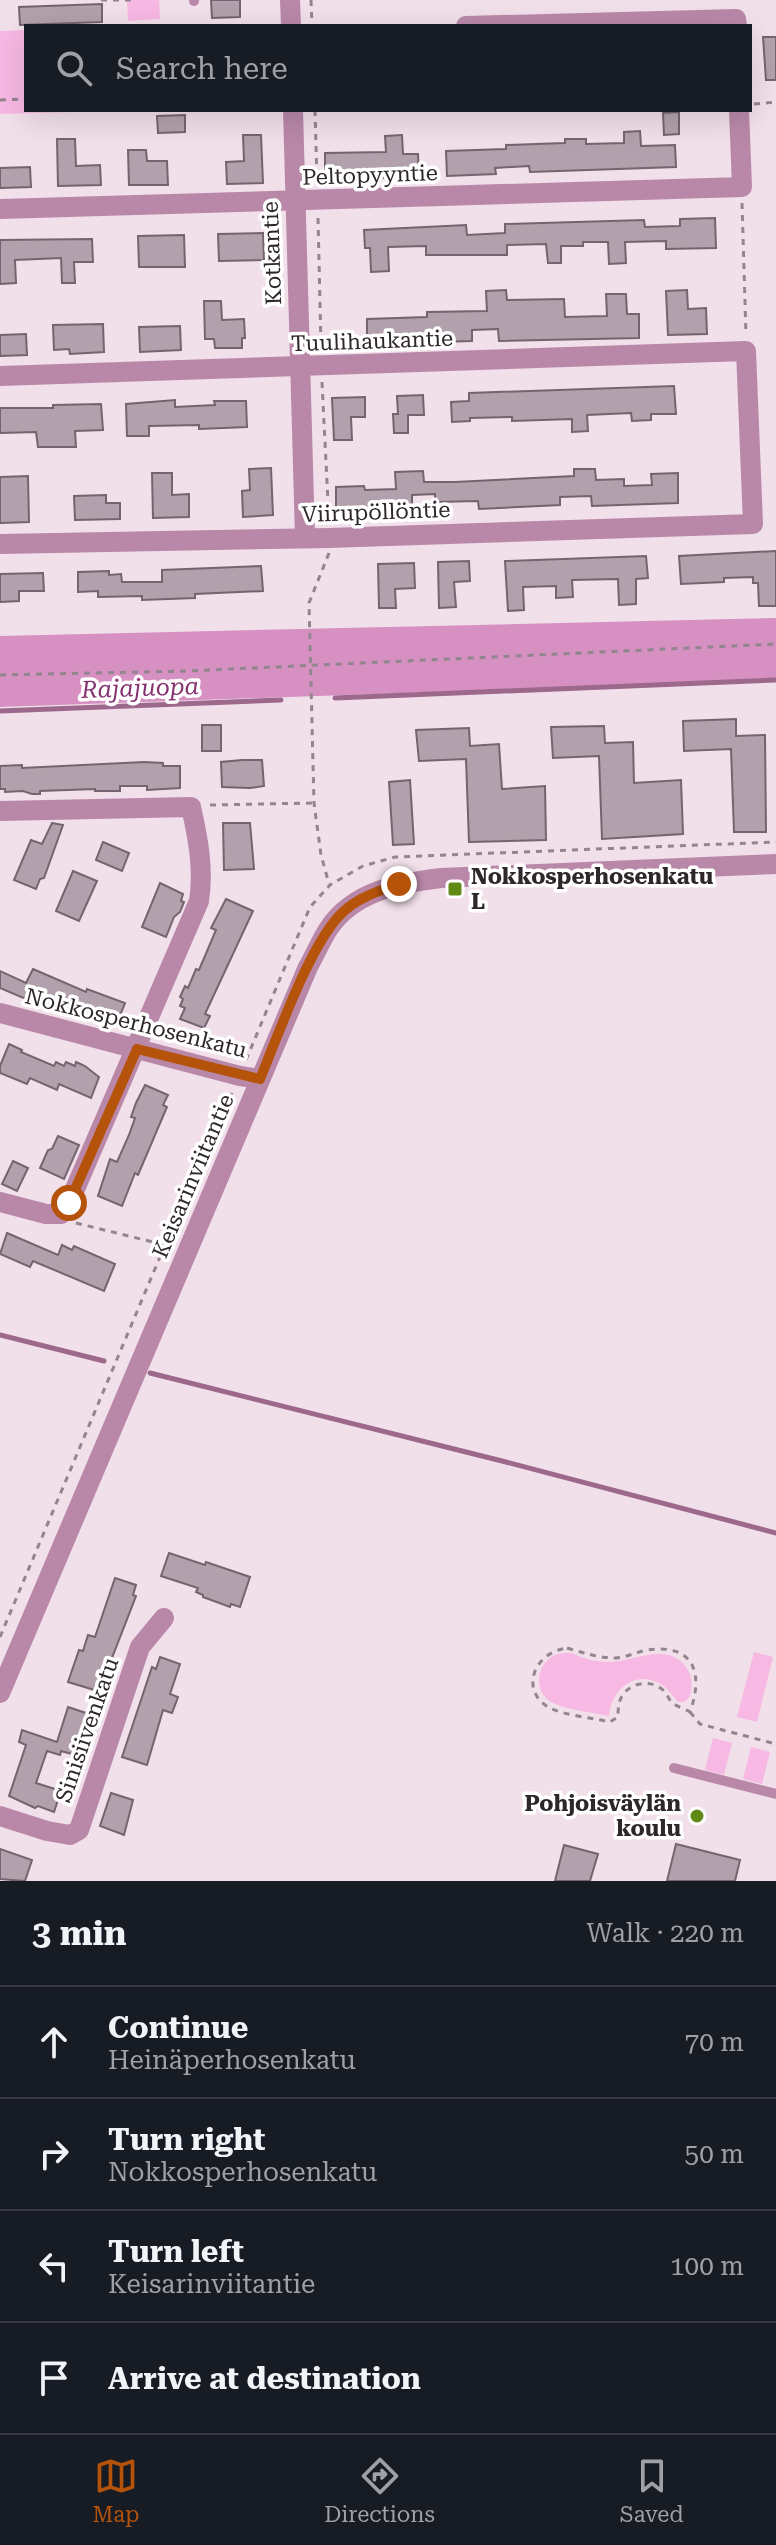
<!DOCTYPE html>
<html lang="en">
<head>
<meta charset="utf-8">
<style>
	body { margin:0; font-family:"Roboto Serif",serif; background:#242831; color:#f1f3f6 }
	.stop { position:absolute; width:24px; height:24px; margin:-18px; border:6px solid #b45309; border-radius:50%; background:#fff }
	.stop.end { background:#b45309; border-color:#fff; box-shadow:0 2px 8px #0008 }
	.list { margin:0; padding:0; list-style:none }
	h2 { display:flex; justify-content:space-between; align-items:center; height:104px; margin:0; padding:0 32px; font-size:34px }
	h2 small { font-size:26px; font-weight:400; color:#9ea1a6 }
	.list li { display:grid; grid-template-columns:52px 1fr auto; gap:24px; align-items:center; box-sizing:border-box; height:112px; padding:0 32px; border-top:2px solid #363941 }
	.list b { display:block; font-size:30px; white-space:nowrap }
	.list p { margin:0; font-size:26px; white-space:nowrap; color:#9ea1a6 }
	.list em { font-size:26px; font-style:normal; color:#9ea1a6 }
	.icon { flex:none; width:44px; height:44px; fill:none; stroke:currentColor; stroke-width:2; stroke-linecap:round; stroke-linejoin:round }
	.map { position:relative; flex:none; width:776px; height:1881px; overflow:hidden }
	.search { position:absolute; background:#171b24; box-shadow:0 8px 32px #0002; left:24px; right:24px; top:24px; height:88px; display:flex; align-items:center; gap:20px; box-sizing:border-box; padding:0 28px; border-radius:0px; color:#9ea1a6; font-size:30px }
	.sheet { height:552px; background:#171b24 }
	nav { display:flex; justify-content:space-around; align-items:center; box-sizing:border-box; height:112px; border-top:2px solid #363941; background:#171b24; font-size:22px; color:#9ea1a6 }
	nav a { display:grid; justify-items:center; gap:4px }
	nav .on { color:#b45309 }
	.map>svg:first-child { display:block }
	.green { fill:#f7b8e3 }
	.forest { fill:#d790c2 }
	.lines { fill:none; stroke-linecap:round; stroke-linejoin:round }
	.stream { stroke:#9c688c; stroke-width:5 }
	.building { fill:#b2a1ac; stroke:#74646f; stroke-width:2 }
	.path { stroke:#92858d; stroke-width:3; stroke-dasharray:6 6; stroke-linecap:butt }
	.service { stroke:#b988a9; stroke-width:10 }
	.minor { stroke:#b988a9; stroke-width:20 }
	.route { stroke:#b45309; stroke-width:10 }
	.poi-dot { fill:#608915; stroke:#fff; stroke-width:3 }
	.labels { text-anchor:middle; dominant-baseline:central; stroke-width:7; stroke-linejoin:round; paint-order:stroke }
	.street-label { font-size:22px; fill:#2d262b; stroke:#fff }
	.poi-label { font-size:22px; font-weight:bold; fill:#2d262b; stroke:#fff; text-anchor:start }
	.water-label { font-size:24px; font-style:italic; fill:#863271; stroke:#fff }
</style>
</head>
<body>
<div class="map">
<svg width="776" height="1881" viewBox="0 0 776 1881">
	<rect width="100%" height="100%" fill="#f1dfea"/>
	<g class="green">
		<path d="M127,0H159L160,19L128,21Z"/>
		<path d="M26,30V110H143L0,114V31Z"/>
		<path d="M754,1652L773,1657L757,1722L737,1717Z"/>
		<path d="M571,1653C583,1658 595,1662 608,1662C634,1662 667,1641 686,1667C693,1677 693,1687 689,1698L684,1702H678C672,1695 667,1687 659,1683C633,1670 611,1691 609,1716C591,1712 569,1710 553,1703C532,1693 536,1660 558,1654C562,1653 567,1653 571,1653Z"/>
		<path d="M713,1738L732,1743L724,1775L705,1770Z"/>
		<path d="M751,1747L770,1752L762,1784L743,1779Z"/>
	</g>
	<path class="forest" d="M776,618V680L0,707V636Z"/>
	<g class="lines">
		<g class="stream">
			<path d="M335,698L776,680"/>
			<path d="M0,711L281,700"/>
			<path d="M0,1335L104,1361"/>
			<path d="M150,1373L506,1462L776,1533"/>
		</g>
	</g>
	<g class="building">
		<path d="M211,0H240V17L212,18Z"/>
		<path d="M102,4V22L20,25L19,7Z"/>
		<path d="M763,37H776V80H766Z"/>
		<path d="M679,112V134L664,135L663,113Z"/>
		<path d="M185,115V132L158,133L157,116Z"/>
		<path d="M640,131L641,146L675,145L676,167L530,172L529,166L495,168L496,174L447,176L446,151L506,149V145L565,143V139H586V144L624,143V132Z"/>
		<path d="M243,135H261L263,183L227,184L226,162L244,161Z"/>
		<path d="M402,135L403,154H418L419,177L325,179V153L386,152L385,136Z"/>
		<path d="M57,139H75L76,166L100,165L101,185L58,186Z"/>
		<path d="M128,150H146L147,161H167L168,185H129Z"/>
		<path d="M30,167L31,187L0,188V168Z"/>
		<path d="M715,218L716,248L666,249V241L625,242L626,263L609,264L608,242H583V246H561V263H548L546,244L507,245V255H426V246L388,247L389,271L371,272L370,248H365L364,230L466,225L467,235L505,233V224L644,220L645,227L680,226V219Z"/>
		<path d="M263,233L264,260L219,261L218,234Z"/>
		<path d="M184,235L185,267H139L138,236Z"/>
		<path d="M92,239L93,262H74L75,283H62L61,258L15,260L16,283L0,284V240Z"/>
		<path d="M506,290L507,300L564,299L565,317L607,316L606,294H626L627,314H639V338L499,341L498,329L472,330V341L367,344V319L427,317V312L487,311L486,291Z"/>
		<path d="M687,290L688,309L706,308L707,334L668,335L666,291Z"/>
		<path d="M204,301H221L222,320L244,319L245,338H242V348H215L214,339H205Z"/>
		<path d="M103,324L104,352L70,354L69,349L54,350L53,325Z"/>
		<path d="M180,326L181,350L140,352L139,327Z"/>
		<path d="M26,334L27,355L0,356V335Z"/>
		<path d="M674,386L676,414H651V420L632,421L631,413L587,415L588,431L572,432V419L512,421V417L470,418V421L452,422L451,402L469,401V393Z"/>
		<path d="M423,395L424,415H408V433H394L393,414H398L397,396Z"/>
		<path d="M365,397V417H351L352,440H334L332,398Z"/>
		<path d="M175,400V407L215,405L214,401H246L247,427L199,429V425L149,426V436H127L126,404Z"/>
		<path d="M101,404L103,430L75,431L76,447H38L36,432L0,433V408H53V405Z"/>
		<path d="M271,468L273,515L243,517L242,491L250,490L249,469Z"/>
		<path d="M574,469H595L596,480L624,479V486L652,485L651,474L678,473V503L592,506L591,496L560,497V505L479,509L478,501L435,502V494L412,495V510L336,512V487L364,486L365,490L396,489L395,472L423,471L424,482H455L574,476Z"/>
		<path d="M152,473H172V495L189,494V517L153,518Z"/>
		<path d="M28,476L29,522L0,523V477Z"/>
		<path d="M106,495V503H120V519L75,520L74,496Z"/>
		<path d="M776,551V606H759L758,583H753V577L724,578V582L681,584L679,556Z"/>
		<path d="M646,556L648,578L636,579V604L619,605L618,579L572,580L573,597L556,598V586L523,587L524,610L508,611L505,561Z"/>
		<path d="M469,561L470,581L454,582L456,607L439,608L438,562Z"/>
		<path d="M414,563L415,588L395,589L396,608H379L378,564Z"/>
		<path d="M261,566L263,591L195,594V598L142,600V596L98,597V591L78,592V572L109,571V575L121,574L122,582H162V570Z"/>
		<path d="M43,573L44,591H19V601L0,602V574Z"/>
		<path d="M736,719V736L765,735L766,832H734L731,749L684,751L683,721Z"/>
		<rect x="202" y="725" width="19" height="26"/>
		<path d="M604,726L605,743L633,742L634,783L681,780L683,834L602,839L599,756L553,758L551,727Z"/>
		<path d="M469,728L470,746L499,744L502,789L545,786L546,840L469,842L466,759L419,761L416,730Z"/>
		<path d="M242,760H262L264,786L250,788L222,787L221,762Z"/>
		<path d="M144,762L163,763V766H180V788L147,790V786H120V791H95V789L40,791V794H32L23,791L5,792V789H0V766L22,765V768Z"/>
		<path d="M410,780L414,844L393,845L389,782Z"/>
		<path d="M52,823L63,825L44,878L40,879L36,889L14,880L31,840L42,844Z"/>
		<path d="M223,823H250L254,869L224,870Z"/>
		<path d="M103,842L129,853L122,871L96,860Z"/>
		<path d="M73,871L97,881L79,921L56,911Z"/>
		<path d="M160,883L183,894L181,901L184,902L180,912L174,917L166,937L142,927Z"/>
		<path d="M226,899L253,911L205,1014L210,1016L204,1028L180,1019L185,1008L180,1006L183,999L180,997L185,986L188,988L196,969L199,970L216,930L211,928Z"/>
		<path d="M33,969L86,992L87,989L125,1003L119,1018L112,1015L108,1024L60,1004L56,1012L0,988V971L26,983Z"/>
		<path d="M9,1044L22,1050L21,1052L54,1066L56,1062L64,1066L66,1062L75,1066L76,1062L85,1066L99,1077L91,1098L59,1084L57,1090L30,1078L27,1084L0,1073V1066Z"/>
		<path d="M145,1085L168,1095L163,1105L167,1107L138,1175L135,1173L122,1206L98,1196L110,1159L117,1162L129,1135L135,1118L131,1117L136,1103Z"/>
		<path d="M58,1136L79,1145L64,1179L40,1168L48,1150L52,1149Z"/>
		<path d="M13,1161L28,1168L17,1191L2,1184Z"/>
		<path d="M7,1233L58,1255L62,1245L72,1250L74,1246L115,1264L104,1291L33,1261L30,1267L0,1254Z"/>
		<path d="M169,1553L205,1565L206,1562L250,1577L240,1607L231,1604L230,1607L203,1597V1595L196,1592L198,1588L161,1576Z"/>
		<path d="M115,1578L136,1585L133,1595L136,1596L112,1658L114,1662L109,1677L105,1679L101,1692L68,1682L79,1650L83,1651L88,1635L95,1637Z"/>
		<path d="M160,1657L180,1664L170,1694L178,1697L172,1713L163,1710L147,1765L122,1757L152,1667L156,1669Z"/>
		<path d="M68,1707L92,1715L79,1756L61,1751L60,1755L47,1751L36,1783L61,1791L54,1812L38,1806L35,1808L9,1796L26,1745L19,1742L22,1730L57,1742Z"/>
		<path d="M111,1793L133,1800L124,1835L100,1826Z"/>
		<path d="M676,1844L740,1860L735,1881H667Z"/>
		<path d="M564,1845L598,1854L590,1881H555Z"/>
		<path d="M0,1849L32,1860L25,1881L0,1879Z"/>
	</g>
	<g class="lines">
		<g class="path">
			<path d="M101,0H135"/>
			<path d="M311,0L312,26"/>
			<path d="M0,100L26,99"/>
			<path d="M754,104L776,102"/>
			<path d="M315,110L317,182"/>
			<path d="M742,203L746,335"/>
			<path d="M318,218L321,346"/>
			<path d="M322,382L329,522"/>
			<path d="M329,553L309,603L314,803L321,855L329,884"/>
			<path d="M0,675L187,671L776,644"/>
			<path d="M210,805L314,803"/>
			<path d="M246,1060L310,907L330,885L363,866L395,857L776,842"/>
			<path d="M76,1223L165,1245"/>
			<path d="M0,1637L165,1245L232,1093"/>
			<path d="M567,1648C584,1653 599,1658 616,1658C628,1657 636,1652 647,1650C694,1643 704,1673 690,1712C685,1709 677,1707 673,1703C668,1699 669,1697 665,1692C656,1682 641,1681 630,1688C619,1695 618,1705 618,1717L610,1722C593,1718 562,1715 548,1707C519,1689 535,1652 567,1648Z"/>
			<path d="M690,1712L700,1724L776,1744"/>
		</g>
		<g class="service">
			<path d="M194,0V1"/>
			<path d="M674,1768L776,1794"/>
		</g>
		<g class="minor">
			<path d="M290,0L291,26"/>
			<path d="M466,26L736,19L737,26"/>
			<path d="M293,110L305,537"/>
			<path d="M0,209L742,187L739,110"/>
			<path d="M0,376L746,351L753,524L329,538L0,544"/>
			<path d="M0,811L191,807C198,838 204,869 199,901L69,1203L61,1214H46L0,1202"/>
			<path d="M0,1013L240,1076L260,1079"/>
			<path d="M0,1693L308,967C315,955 321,940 329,928C354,891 399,883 441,878L776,864"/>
			<path d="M0,1816L47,1831L70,1835L79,1830L140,1647L164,1618"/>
		</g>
	</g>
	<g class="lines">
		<path class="route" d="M69,1203L137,1049L260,1079C278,1036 311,941 343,912C359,897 379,891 399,884"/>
	</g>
	<g class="poi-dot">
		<rect x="447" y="881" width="16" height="16" rx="4"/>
		<circle cx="697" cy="1816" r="8"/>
	</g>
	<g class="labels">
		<g class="street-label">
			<text transform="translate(370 175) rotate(-2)">Peltopyyntie</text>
			<text transform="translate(272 253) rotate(-92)">Kotkantie</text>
			<text transform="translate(372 341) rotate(-2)">Tuulihaukantie</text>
			<text transform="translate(376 512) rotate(-2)">Viirupöllöntie</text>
			<text transform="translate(136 1023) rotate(14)">Nokkosperhosenkatu</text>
			<text transform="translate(193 1176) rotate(-67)">Keisarinviitantie</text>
			<text transform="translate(87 1730) rotate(-71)">Sinisiivenkatu</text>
		</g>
		<g class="poi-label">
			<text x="471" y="876">Nokkosperhosenkatu<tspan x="471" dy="25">L</tspan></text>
			<text x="681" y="1803" text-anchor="end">Pohjoisväylän<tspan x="681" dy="25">koulu</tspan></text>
		</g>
		<g class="water-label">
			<text transform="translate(140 688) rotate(-2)">Rajajuopa</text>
		</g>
	</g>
</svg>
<div class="stop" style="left:69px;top:1203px"></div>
<div class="stop end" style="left:399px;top:884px"></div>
<div class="search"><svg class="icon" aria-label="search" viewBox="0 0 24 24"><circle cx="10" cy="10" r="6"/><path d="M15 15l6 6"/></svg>Search here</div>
</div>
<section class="sheet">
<h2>3 min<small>Walk · 220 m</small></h2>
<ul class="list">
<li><svg class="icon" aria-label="ahead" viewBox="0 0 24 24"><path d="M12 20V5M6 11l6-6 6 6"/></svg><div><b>Continue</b><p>Heinäperhosenkatu</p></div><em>70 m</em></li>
<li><svg class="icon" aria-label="right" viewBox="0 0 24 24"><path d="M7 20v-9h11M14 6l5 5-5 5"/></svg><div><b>Turn right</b><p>Nokkosperhosenkatu</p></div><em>50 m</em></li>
<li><svg class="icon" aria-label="left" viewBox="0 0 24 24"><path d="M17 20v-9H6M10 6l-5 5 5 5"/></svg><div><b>Turn left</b><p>Keisarinviitantie</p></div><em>100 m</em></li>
<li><svg class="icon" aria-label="arrive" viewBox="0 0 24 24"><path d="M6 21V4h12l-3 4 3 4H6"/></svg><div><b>Arrive at destination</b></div></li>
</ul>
</section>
<nav>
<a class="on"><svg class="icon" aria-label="map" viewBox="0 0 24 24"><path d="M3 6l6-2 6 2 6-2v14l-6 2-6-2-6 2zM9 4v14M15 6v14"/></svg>Map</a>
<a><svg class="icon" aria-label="directions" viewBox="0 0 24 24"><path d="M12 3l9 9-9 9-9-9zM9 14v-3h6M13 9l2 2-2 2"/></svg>Directions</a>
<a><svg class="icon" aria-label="saved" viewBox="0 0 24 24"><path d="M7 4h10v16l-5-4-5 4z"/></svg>Saved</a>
</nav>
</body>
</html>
